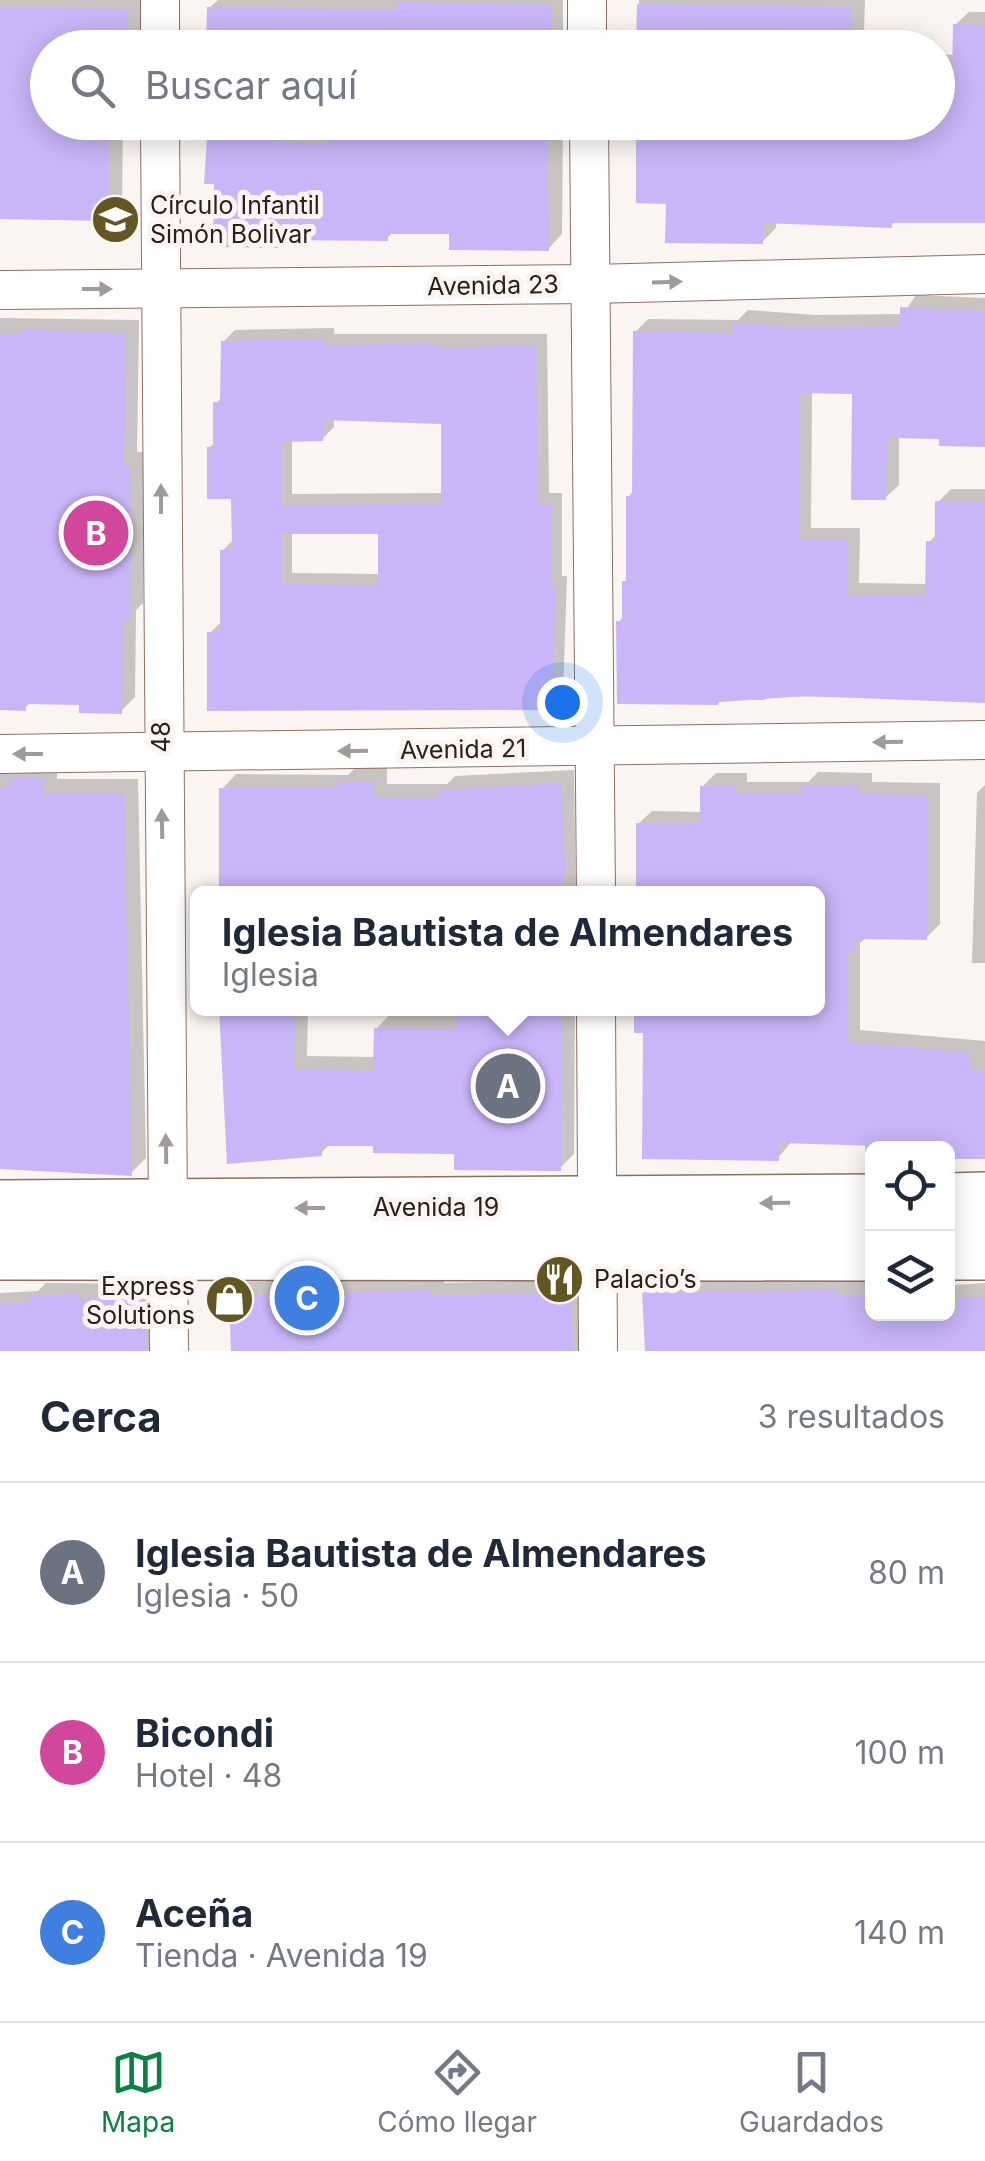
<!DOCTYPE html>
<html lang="es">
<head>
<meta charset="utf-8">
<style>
	body { margin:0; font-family:Inter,sans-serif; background:#f6f6f7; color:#1f2937 }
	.controls { position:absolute; right:30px; bottom:30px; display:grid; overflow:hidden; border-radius:15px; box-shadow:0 5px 25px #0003 }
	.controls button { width:90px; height:90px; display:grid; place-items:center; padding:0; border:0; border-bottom:2px solid #e0e1e3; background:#fff; color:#1f2937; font:50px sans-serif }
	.you { position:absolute; left:562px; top:702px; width:35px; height:35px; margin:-25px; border:8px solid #fff; border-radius:50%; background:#1a73e8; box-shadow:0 0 0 15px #1a73e833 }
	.badge { display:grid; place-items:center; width:65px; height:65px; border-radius:50%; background:#0b8043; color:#fff; font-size:32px; font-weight:700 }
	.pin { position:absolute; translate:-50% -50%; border:5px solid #fff; box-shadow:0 2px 10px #0006 }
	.popup { position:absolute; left:190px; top:886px; width:635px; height:130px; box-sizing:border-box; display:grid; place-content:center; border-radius:15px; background:#fff; filter:drop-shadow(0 2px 8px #0005); font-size:32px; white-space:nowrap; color:#747a83 }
	.popup b { font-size:38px; color:#1f2937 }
	.popup::after { content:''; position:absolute; left:50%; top:100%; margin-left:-20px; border:20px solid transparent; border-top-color:#fff }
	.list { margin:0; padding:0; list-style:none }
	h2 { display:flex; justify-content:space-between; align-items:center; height:130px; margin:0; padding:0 40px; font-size:42px }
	h2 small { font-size:32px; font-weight:400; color:#747a83 }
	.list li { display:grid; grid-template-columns:65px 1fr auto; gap:30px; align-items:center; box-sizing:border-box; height:180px; padding:0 40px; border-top:2px solid #e0e1e3 }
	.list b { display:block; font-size:38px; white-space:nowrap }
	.list p { margin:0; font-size:32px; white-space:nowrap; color:#747a83 }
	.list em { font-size:32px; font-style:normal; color:#747a83 }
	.icon { flex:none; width:55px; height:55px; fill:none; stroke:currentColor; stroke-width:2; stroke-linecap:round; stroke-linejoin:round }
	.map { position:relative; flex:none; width:985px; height:1351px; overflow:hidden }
	.search { position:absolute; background:#fff; box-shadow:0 5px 25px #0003; left:30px; right:30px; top:30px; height:110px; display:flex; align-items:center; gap:25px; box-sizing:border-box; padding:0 35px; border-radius:55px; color:#747a83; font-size:38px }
	.sheet { height:670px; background:#fff }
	nav { display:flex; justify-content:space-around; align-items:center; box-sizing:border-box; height:140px; border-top:2px solid #e0e1e3; background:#fff; font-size:28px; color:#747a83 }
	nav a { display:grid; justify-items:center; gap:5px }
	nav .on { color:#0b8043 }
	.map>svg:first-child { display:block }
	.shadow { fill:#0003; fill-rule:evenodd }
	.building { fill:#c9b5f7; fill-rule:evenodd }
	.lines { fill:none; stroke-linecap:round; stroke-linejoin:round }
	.minor-casing { stroke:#8c7063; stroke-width:40 }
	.secondary-casing { stroke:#8c7063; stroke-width:58 }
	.minor { stroke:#fff; stroke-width:38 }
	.secondary { stroke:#fff; stroke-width:55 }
	.oneway { fill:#a09b98 }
	.labels { text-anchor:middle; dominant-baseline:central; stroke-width:10; stroke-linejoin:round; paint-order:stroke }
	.poi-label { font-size:25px; fill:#2b201a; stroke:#fbf5f2; text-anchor:start }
	.street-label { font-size:25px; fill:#2b201a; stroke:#fbf5f2 }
</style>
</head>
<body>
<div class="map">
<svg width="985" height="1351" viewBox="0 0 985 1351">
	<rect width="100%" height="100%" fill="#fbf5f2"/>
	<g class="shadow">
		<path d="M0,0H143L148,48H48V122H123L122,203L107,218L0,217Z"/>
		<path d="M218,0H563V48H208L209,8Z"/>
		<path d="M639,0H865L864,31L851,45L639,48Z"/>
		<path d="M969,12H985V220L896,221L891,225L776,221V228L762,242L668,201H638V122H938V54L955,55V25Z"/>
		<path d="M209,122H290V129H330V122H563L562,234L548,249L451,232L394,231L387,238L289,237L281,246L217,182Z"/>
		<path d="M916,295L985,298V444L942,436L899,435V485L885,498L855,391H812L811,528H860L859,583L928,584L929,542L937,534L938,502L951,489H985V699L768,696L764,700L721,699L619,622L624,616L628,578V497L634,490L635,332L648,319L738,320L748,310L815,315L903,314Z"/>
		<path d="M0,318L139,320L137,452H143V603L136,610L135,697L121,711L82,702H31L25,708H0Z"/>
		<path d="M334,328V334H547L549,493H562V576H567L563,695L550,707L210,633L222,621V551L234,539V497L209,448L215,442L216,403L223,396V342L235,330ZM334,418L443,422V493L292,494V439H322L334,427ZM292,532H381V574L292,573Z"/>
		<path d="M27,763H57V779H138L146,1158L131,1173L0,1166V772L17,773Z"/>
		<path d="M355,768H387V784H447L455,776L574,770L576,894H221L222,789L236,774L348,775Z"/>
		<path d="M818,772L872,773V782L940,783V924L926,938L867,937L860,943V1030L985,1041V1157L948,1156V1148H872L865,1152V1142L792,1141L778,1158L644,1156L818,1008V894L638,824L652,811L702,812V787L716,773H747V782H808Z"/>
		<path d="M985,785V963H972L977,793Z"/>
		<path d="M221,1008H308L307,1056L376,1057V1029L390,1014L397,1015V1008H575L574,1154L560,1168L375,1144H330L321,1153Z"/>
		<path d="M444,1276V1283L585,1279L587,1351H234L231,1297L246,1282Z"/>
		<path d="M850,1276V1282H872V1314H948V1281H954V1285L985,1283V1351H646L645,1293L660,1278Z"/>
		<path d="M46,1283L158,1284L161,1351H0V1293L38,1291Z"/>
	</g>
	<g class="building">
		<path d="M397,2L551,5V39L366,36V45L206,48L207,7L397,10Z"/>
		<path d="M637,4L852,7V48H636Z"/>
		<path d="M0,7L128,9V48H48V122H109L108,221L0,219Z"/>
		<path d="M953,24L985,25V223H892V228L763,223V244L665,243L666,204L636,203V124L938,122V78L952,79Z"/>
		<path d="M208,122H278L277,142L327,143V122H547L549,251L449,250V234H388V241L282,240V248L213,247L214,184H204Z"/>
		<path d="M900,307L985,311V447L939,446V439L887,438L886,500H851L852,394L800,393L799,540H848L847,595L925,596L926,541H935V501L985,502V703L807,696L719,702L718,705L617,704L616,621H622V581H626V496H632L633,331L733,333V322L801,328L900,326Z"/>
		<path d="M19,329L126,333L124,465H130L131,540L130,619H123L122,714L79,713V705L26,704V711L0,710V334H19Z"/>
		<path d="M285,339H323V345L433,344V348L536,345L538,504H551V587H556L551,710L207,711V632H220V550H232L231,499H207V447H213V402H220L221,341ZM323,420L441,424V504L281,505V442L323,441ZM281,534H378V585L281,584Z"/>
		<path d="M9,777H43V793H124L132,1176L0,1169V787H9Z"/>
		<path d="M338,781H374V797H439L438,790L561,783L565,865L562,894H219V788H338Z"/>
		<path d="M802,785H860V794L928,795L927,940L856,939V951H848V1042L970,1053V1070L985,1071V1159H948V1148L779,1143V1161L642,1159L643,1033H634V1008H818V894H636V823L700,824V786H735V794H802Z"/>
		<path d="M219,1008H295L294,1069L373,1071L374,1028L455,1029V1008H562L561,1171L454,1170V1154L373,1153V1146H322V1156L227,1164Z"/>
		<path d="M430,1290V1296L571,1292L573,1351H231L229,1296Z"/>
		<path d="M836,1290V1296L872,1295V1314H957V1298L985,1297V1351H645L642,1292Z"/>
		<path d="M79,1294V1299L145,1297L146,1351H0V1304L30,1303V1296Z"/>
	</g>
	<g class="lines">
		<defs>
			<g id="minor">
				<path d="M160,0V48"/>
				<path d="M587,0V48"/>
				<path d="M160,122L169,1351"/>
				<path d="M589,122L596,894"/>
				<path d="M0,290L592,284L985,274"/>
				<path d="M0,754L985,740"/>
				<path d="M596,1008L598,1351"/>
			</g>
			<g id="secondary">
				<path d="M948,1201L985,1200"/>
				<path d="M0,1208L872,1202"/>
				<path d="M0,1252L872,1253"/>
				<path d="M948,1252H985"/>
			</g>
		</defs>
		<use href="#minor" class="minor-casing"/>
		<use href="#secondary" class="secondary-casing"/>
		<use href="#minor" class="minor"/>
		<use href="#secondary" class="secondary"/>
	</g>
	<defs><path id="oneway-solid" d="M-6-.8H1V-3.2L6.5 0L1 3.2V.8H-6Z" transform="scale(2.5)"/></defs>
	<g class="oneway">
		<use href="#oneway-solid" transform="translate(667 282) rotate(-2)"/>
		<use href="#oneway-solid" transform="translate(97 289)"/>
		<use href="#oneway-solid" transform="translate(161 499) rotate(-90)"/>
		<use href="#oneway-solid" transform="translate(888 742) rotate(179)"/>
		<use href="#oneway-solid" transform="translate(353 751) rotate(179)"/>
		<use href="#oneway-solid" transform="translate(28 754) rotate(-180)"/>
		<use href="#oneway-solid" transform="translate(162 824) rotate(-91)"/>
		<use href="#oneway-solid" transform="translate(166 1149) rotate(-91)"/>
		<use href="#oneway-solid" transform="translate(775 1203) rotate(179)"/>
		<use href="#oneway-solid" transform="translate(310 1208) rotate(180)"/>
	</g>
	<defs>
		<symbol id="school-disc" viewBox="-11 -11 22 22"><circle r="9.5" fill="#625723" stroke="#fbf5f2"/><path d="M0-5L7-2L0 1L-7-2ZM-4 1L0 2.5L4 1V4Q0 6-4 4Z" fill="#fff"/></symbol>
		<symbol id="restaurant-disc" viewBox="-11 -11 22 22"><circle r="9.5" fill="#625723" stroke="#fbf5f2"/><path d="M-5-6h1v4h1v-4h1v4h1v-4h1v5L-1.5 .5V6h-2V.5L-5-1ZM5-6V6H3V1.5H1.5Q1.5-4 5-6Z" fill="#fff"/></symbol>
		<symbol id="shop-disc" viewBox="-11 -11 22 22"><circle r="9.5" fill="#625723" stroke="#fbf5f2"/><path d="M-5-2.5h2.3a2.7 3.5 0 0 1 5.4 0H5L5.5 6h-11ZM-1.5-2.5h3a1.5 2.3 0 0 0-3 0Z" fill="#fff"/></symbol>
	</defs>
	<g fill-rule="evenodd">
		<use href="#school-disc" x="88" y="192" width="55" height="55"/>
		<use href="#restaurant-disc" x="532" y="1252" width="55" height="55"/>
		<use href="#shop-disc" x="202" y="1272" width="55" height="55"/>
	</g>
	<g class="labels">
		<g class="poi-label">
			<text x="150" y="205">Círculo Infantil<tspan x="150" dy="29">Simón Bolivar</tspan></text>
			<text x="594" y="1279">Palacio’s</text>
			<text x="195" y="1286" text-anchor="end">Express<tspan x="195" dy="29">Solutions</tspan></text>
		</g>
		<g class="street-label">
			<text transform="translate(493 285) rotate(-1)">Avenida 23</text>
			<text transform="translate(161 737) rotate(-90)">48</text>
			<text transform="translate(463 749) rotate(-1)">Avenida 21</text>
			<text x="436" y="1207">Avenida 19</text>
		</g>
	</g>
</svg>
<div class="controls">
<button><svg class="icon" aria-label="locate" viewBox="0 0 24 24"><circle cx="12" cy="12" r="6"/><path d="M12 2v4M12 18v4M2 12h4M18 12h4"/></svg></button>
<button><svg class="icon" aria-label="layers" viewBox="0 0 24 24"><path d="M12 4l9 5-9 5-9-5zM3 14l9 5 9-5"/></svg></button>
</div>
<div class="you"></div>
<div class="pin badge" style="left:508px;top:1086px;background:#6b7280">A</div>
<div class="popup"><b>Iglesia Bautista de Almendares</b>Iglesia</div>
<div class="pin badge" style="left:96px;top:533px;background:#d1479c">B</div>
<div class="pin badge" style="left:307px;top:1298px;background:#3f7fe0">C</div>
<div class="search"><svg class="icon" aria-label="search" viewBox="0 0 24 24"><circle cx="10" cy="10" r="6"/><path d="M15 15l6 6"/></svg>Buscar aquí</div>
</div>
<section class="sheet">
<h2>Cerca<small>3 resultados</small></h2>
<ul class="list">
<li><span class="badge" style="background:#6b7280">A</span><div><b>Iglesia Bautista de Almendares</b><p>Iglesia · 50</p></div><em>80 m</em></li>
<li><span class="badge" style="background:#d1479c">B</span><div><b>Bicondi</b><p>Hotel · 48</p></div><em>100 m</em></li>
<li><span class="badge" style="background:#3f7fe0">C</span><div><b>Aceña</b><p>Tienda · Avenida 19</p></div><em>140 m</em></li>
</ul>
</section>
<nav>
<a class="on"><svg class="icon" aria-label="map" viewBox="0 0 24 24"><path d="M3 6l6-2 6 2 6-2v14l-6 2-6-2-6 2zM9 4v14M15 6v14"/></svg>Mapa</a>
<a><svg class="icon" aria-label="directions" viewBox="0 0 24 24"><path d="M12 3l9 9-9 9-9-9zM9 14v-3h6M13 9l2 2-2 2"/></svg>Cómo llegar</a>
<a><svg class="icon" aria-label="saved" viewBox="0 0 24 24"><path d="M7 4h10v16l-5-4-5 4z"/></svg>Guardados</a>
</nav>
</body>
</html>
